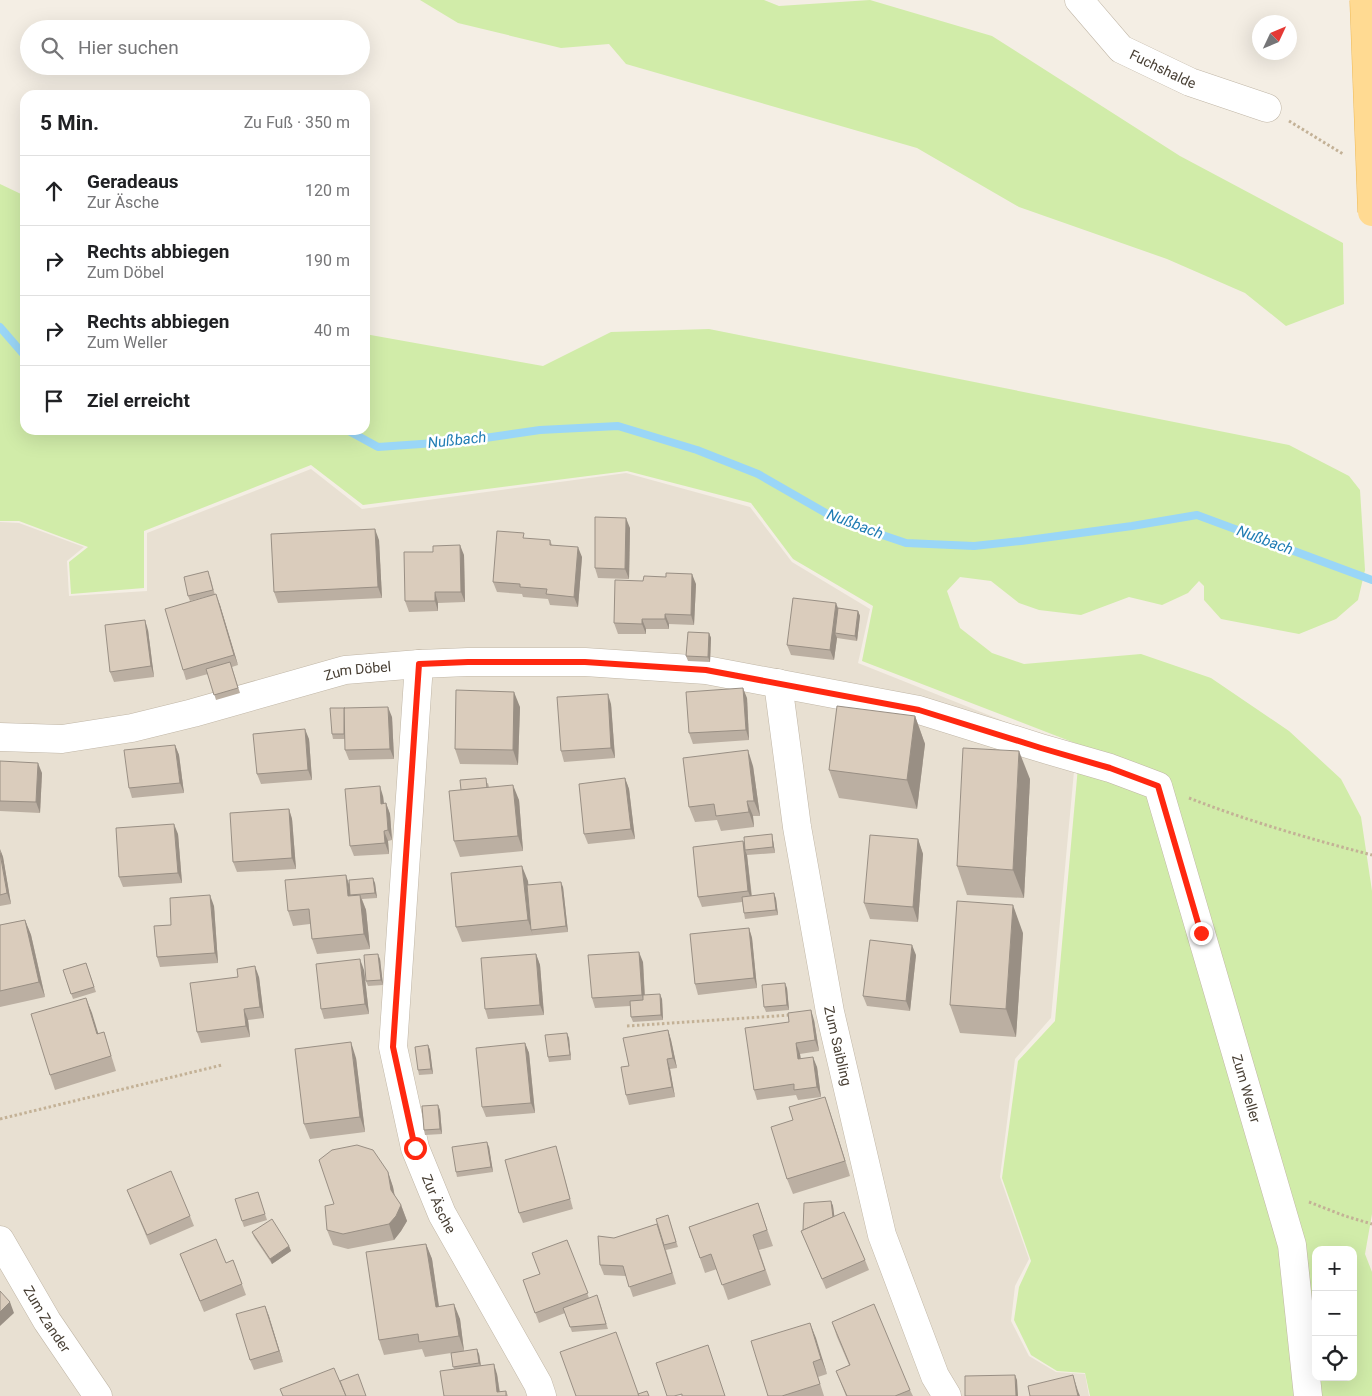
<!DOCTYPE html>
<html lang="de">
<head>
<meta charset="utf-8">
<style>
	body { margin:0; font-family:Roboto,sans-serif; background:#f6f6f6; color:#202124 }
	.controls { position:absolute; right:15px; bottom:15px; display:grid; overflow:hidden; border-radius:10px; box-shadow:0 5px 20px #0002 }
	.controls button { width:45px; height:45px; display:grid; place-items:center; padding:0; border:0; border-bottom:1px solid #e0e0e0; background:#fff; color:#202124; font:25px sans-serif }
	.compass { position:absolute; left:1252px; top:15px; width:45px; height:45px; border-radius:50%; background:#fff; box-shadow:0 5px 20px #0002; rotate:46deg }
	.stop { position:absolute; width:15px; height:15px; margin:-11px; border:4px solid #ff2810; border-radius:50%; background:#fff }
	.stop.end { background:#ff2810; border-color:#fff; box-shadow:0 1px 5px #0008 }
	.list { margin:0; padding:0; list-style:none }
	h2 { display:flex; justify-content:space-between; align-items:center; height:65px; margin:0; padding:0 20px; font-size:21px }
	h2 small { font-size:16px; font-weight:400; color:#757577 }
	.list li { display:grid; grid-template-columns:32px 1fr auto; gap:15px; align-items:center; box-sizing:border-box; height:70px; padding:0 20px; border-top:1px solid #e0e0e0 }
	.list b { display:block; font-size:19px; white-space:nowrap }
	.list p { margin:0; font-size:16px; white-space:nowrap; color:#757577 }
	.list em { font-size:16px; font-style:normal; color:#757577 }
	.icon { flex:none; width:28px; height:28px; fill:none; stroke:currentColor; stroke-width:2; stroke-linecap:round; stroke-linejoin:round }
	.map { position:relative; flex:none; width:1372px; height:1396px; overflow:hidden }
	.search { position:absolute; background:#fff; box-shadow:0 5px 20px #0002; left:20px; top:20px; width:350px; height:55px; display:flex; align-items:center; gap:12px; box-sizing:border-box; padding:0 18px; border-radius:28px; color:#757577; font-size:19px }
	.panel { position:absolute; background:#fff; box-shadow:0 5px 20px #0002; left:20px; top:90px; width:350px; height:345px; border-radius:15px }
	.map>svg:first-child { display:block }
	.residential { fill:#e8e0d2 }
	.green { fill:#d1eca9; fill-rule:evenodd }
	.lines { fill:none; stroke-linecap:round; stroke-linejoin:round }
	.stream { stroke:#9ad6f7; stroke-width:8 }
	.minor-casing { stroke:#c0b6a6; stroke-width:29 }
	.path { stroke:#c3b196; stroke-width:3; stroke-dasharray:2.5 2.5; stroke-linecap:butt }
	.minor { stroke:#fff; stroke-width:28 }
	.major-bridge-casing { stroke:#efba57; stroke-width:29; stroke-linecap:butt }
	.major-bridge { stroke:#ffda92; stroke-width:28 }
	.wall { fill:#bbafa2 }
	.shaded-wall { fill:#998f84 }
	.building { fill:#daccbc; stroke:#998f84 }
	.route { stroke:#ff2810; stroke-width:6 }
	.labels { text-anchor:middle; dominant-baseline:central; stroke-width:5; stroke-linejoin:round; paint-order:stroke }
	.street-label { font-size:14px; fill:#473e33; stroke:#fff }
	.water-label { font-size:15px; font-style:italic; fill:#217db4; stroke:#fff }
</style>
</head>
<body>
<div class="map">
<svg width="1372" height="1396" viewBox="0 0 1372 1396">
	<rect width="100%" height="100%" fill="#f4eee4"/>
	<path class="residential" d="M311,469L362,509L626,473L750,507L792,562L870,609L858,663L1076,750L1051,1018L1015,1059L1000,1177L1029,1259L1015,1286L1011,1321L1029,1356L1056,1372L1085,1374L1089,1396H0V522L19,523L84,547L67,561L69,596L147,591V533Z"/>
	<g class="green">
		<path d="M420,0H764L779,6L870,0L992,36L1180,156L1343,243L1344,304L1286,326L1245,293L1167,259L1019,207L917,148L626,64L609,44L561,48L458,23Z"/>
		<path d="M0,184L21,194L25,197V430H365V334L543,366L611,332L709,329L1289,445L1349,476L1360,490L1365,570L1358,600L1336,619L1299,634L1221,619L1204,600V586L1199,581L1188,593L1162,605L1129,597L1081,615L1039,610L1019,603L991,581L960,577L947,591L960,628L992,653L1024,664L1141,654L1211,678L1289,731L1341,779L1361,817L1372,891V1214L1365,1254L1372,1272V1396H1090L1085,1373L1057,1371L1031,1355L1014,1320L1019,1287L1031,1261L1002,1178L1018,1061L1055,1021L1080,745L862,661L873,606L793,559L751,503L627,471L363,505L311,465L144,531V588L71,594L69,562L88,547L19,521H0ZM1316,1250H1353V1377H1316Z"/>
	</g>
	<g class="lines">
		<g class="stream">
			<path d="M0,327L25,356"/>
			<path d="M347,430L378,447L464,441L540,430L618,426L697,450L758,474L838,520L906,543L974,546L1021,541L1132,526L1197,515L1372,580"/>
		</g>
		<defs>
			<g id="minor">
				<path id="s1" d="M1079,0L1121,49L1190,82L1267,108"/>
				<path id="s2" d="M419,664L393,1047L415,1148L442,1214L538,1384L542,1396"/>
				<path id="s3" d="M778,683L797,827L830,1012L882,1235L935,1376L947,1396"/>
				<path id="s4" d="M0,737L62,739L132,728L193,713L345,670L419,664L468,662H585L706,670L919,710L1041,748L1110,768L1158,786L1292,1245L1308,1396"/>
				<path id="s5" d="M0,1240L47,1321L98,1396"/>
			</g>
		</defs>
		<use href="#minor" class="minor-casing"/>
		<g class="path">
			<path d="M1289,121L1343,154"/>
			<path d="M1189,798C1248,821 1310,839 1372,855"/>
			<path d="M627,1026L791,1015"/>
			<path d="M0,1119L222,1065"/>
			<path d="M1309,1202L1345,1216L1372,1224"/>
		</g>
		<use href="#minor" class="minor"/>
		<defs>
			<path id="major-bridge" d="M1364,0L1372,212"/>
		</defs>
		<use href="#major-bridge" class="major-bridge-casing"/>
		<use href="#major-bridge" class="major-bridge"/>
	</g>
	<g class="wall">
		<path d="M630,528L629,579L598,578L595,568Z"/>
		<path d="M379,540L382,598L278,603L274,592Z"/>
		<path d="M550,540L552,545L582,557L578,607L550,605L548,599L523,597L522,594L497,592L493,582Z"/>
		<path d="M464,555L465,602L438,603V611L409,612L405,601Z"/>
		<path d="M210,576L215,595L220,605L238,665L232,667L240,693L216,700L208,674L186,680L183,670L209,596L190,601L188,596Z"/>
		<path d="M696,584L694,625L669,624V629H646V634H618L614,623Z"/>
		<path d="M838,608L858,611L860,616L857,641L837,638L834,660L791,655L787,645Z"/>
		<path d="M148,630L154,677L114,682L110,672Z"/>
		<path d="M709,633L711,638L710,662L688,661L686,656Z"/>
		<path d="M747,698L749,740L693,744L689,733Z"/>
		<path d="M611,704L615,758L564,762L561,751Z"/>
		<path d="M520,707L518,765L460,764L455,749Z"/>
		<path d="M915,716L925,744L917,809L839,798L829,770Z"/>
		<path d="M392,717L394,759L349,760L345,750V739H333L332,734Z"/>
		<path d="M309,739L312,780L261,784L257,774Z"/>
		<path d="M175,745L179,755L184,793L132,798L129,788Z"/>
		<path d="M0,761L42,773L40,813L0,811Z"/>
		<path d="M753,766L760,816H753L754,827L721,831L717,820L695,822L689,807Z"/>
		<path d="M625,778L629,789L635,839L588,844L584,834Z"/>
		<path d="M1030,779L1024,898L967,895L957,866Z"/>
		<path d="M488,783L489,787L519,800L523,851L460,857L454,841L461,790Z"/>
		<path d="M383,796L384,804L386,803L390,814L392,840L388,841L389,854L354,856L350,846Z"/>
		<path d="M289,809L292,819L296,869L237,872L233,862Z"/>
		<path d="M178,834L182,883L123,887L119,877Z"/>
		<path d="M918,839L923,854L918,922L870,919L864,903Z"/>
		<path d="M773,840L775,853L747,855L752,896L774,893L776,899L778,915L745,919L744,913L742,902L702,907L698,897L743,841L745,846Z"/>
		<path d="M0,849L3,857L11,904L0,906Z"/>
		<path d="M528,881V885L563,887L568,932L462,942L456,927Z"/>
		<path d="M375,883L377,898L362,899L366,910L370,949L317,954L312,939L310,924L293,926L288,911L349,884Z"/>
		<path d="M214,906L218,963L160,967L157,957Z"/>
		<path d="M25,920L31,935L45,997L0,1007V925Z"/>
		<path d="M749,928L752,938L757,988L698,995L695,984Z"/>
		<path d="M1023,933L1016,1037L960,1033L950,1005Z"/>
		<path d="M536,954L540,965L544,1015L488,1019L485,1009Z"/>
		<path d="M916,955L910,1011L867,1006L863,996Z"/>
		<path d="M380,959L383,985L368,986L366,981Z"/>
		<path d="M643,962L645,995L662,999L663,1020L633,1022L631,1017L630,1006L595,1008L592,998Z"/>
		<path d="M86,963L96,992L73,999L63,970Z"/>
		<path d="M364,970L369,1014L324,1019L321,1009Z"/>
		<path d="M259,977L264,1018L248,1020L250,1037L201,1043L197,1032Z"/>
		<path d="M787,988L789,1010L766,1012L764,1007Z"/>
		<path d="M86,998L98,1034L104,1032L116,1071L55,1090L50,1075Z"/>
		<path d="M814,1020L819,1051L800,1054L801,1059L817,1067L821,1097L798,1100L796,1095L757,1100L754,1090Z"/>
		<path d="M668,1030L671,1040L677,1068L670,1069L675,1097L629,1105L626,1095L629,1066Z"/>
		<path d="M569,1038L571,1060L549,1062L548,1057Z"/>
		<path d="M525,1043L529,1053L535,1113L486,1117L482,1107Z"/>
		<path d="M428,1045L430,1050L433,1074L419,1075L418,1070Z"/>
		<path d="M356,1058L365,1132L310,1139L304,1124Z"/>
		<path d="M825,1097L850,1176L793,1194L787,1179L793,1120Z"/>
		<path d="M440,1110L442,1134L425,1135L424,1130Z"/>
		<path d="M489,1147L493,1172L457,1177L456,1172Z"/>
		<path d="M559,1157L573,1209L523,1223L519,1213Z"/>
		<path d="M388,1172L393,1187L395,1196L401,1205L407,1221L401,1231L394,1240L348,1249L333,1245L327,1230Z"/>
		<path d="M127,1190L190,1216L194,1226L150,1245Z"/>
		<path d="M258,1192L267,1220L244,1227L242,1221Z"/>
		<path d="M831,1201L833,1206L834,1216L865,1260L869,1270L826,1289L801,1231L803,1230Z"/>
		<path d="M758,1203L773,1246L759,1250L771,1285L728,1300L717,1269L705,1273L689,1227Z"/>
		<path d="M668,1215L678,1247L666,1250L676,1284L633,1297L626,1276L604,1275L600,1265L614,1238L657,1224Z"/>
		<path d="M252,1232L289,1246L291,1251L272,1264L254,1237Z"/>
		<path d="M567,1240L589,1298L599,1300L608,1329L572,1332L565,1313L539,1323L523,1280L540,1274Z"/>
		<path d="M426,1244L432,1259L439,1306L460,1319L464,1351L479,1354L481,1365L497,1374L500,1392L506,1391L508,1396H444L454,1369L451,1353L425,1357L422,1349L384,1355L379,1340Z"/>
		<path d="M180,1254L226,1263L233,1260L246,1295L204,1312Z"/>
		<path d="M265,1306L283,1362L254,1370L250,1360Z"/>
		<path d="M832,1322L910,1390L913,1396H846L836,1371L849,1365L837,1337Z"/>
		<path d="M810,1323L827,1374L818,1377L824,1396H768Z"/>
	</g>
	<g class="shaded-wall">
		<path d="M626,518L630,528L629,579L625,569Z"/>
		<path d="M375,529L379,540L382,598L378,587Z"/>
		<path d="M460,545L464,555L465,602L461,592Z"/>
		<path d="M578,547L582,557L578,607L574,597Z"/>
		<path d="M692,574L696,584L694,625L691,615Z"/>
		<path d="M435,592L438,603V611L435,601Z"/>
		<path d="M216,594L220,605L238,665L234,655Z"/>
		<path d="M836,603L840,613L835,633L837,638L834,660L830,650Z"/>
		<path d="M858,611L860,616L857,641L855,636Z"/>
		<path d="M665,614L669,624V629L665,619Z"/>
		<path d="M642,619L646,629V634L642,624Z"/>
		<path d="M145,620L148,630L154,677L151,666Z"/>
		<path d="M709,633L711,638L710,662L708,657Z"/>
		<path d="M743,688L747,698L749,740L746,730Z"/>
		<path d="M514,692L520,707L518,765L513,750Z"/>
		<path d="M608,694L611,704L615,758L611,748Z"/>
		<path d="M388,707L392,717L394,759L390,749Z"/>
		<path d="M915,716L925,744L917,809L907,780Z"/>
		<path d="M305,729L309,739L312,780L308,770Z"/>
		<path d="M175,745L179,755L184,793L180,783Z"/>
		<path d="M748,750L753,766L760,816L754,801Z"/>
		<path d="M1019,751L1030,779L1024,898L1013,870Z"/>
		<path d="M38,763L42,773L40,813L36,802Z"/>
		<path d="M625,778L629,789L635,839L631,829Z"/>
		<path d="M513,785L519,800L523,851L518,836Z"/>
		<path d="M380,786L383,796L385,814L381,804Z"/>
		<path d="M747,801L753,816L754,827L749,812Z"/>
		<path d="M386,803L390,814L392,840L388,830Z"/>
		<path d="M289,809L292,819L296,869L292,858Z"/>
		<path d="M174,824L178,834L182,883L178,873Z"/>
		<path d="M384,831L388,841L389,854L385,843Z"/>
		<path d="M772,834L773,840L775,853L773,847Z"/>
		<path d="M918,839L923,854L918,922L913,907Z"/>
		<path d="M743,841L746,850H745L747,855L752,901L748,891Z"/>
		<path d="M0,849L3,857L11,904L7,893Z"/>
		<path d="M522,866L528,881L533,930H531L533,935L528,920Z"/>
		<path d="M346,875L351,890L350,895L352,900L348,896Z"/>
		<path d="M373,878L375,883L377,898L375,893Z"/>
		<path d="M561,882L563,887L568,932L566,926Z"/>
		<path d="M774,893L776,899L778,915L776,910Z"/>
		<path d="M210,895L214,906L218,963L215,953Z"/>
		<path d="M360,895L366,910L370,949L364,934Z"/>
		<path d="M1013,905L1023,933L1016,1037L1006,1009Z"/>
		<path d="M25,920L31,935L45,997L39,982Z"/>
		<path d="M749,928L752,938L757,988L754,978Z"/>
		<path d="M912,945L916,955L910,1011L906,1001Z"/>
		<path d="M639,952L643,962L645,1005L642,995Z"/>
		<path d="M378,954L380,959L383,985L381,980Z"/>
		<path d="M536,954L540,965L544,1015L540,1005Z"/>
		<path d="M360,959L364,970L369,1014L365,1004Z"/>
		<path d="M255,966L259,977L264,1018L260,1007Z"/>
		<path d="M785,983L787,988L789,1010L787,1005Z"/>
		<path d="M660,994L662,999L663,1020L661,1015Z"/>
		<path d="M86,998L92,1013L103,1049L97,1034Z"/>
		<path d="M244,1009L248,1020L250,1037L246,1026Z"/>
		<path d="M811,1010L814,1020L819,1051L815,1040Z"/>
		<path d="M668,1030L671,1040L677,1068L673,1058Z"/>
		<path d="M567,1033L569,1038L571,1060L570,1055Z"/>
		<path d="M351,1042L356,1058L365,1132L360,1117Z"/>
		<path d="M525,1043L529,1053L535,1113L531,1103Z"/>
		<path d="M796,1043L800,1054L802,1070L798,1059Z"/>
		<path d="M428,1045L430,1050L433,1074L431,1069Z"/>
		<path d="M813,1057L817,1067L821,1097L817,1087Z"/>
		<path d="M667,1059L670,1069L675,1097L672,1087Z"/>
		<path d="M825,1097L830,1112L850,1176L845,1161Z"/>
		<path d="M438,1105L440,1110L442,1134L440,1129Z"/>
		<path d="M487,1142L489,1147L493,1172L491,1167Z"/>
		<path d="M388,1172L393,1187L396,1205L391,1190Z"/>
		<path d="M831,1201L833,1206L836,1228L834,1222Z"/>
		<path d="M401,1205L407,1221L401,1231L394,1240L389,1224Z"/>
		<path d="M426,1244L432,1259L441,1322L436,1307Z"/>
		<path d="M289,1246L291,1251L272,1264L270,1259Z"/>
		<path d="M10,1302L14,1313L0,1326V1312Z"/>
		<path d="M454,1304L460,1319L464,1351L459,1336Z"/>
		<path d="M265,1306L269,1316L283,1362L279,1351Z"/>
		<path d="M810,1323L816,1338L827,1374L821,1359Z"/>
		<path d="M477,1349L479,1354L481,1368L479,1363Z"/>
		<path d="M494,1364L497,1374L500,1396L497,1392Z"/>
		<path d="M1015,1375L1017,1380L1018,1396H1016Z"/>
		<path d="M1073,1375L1078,1391L1080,1396H1078Z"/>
	</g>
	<g class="building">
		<path d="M595,517L626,518L625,569L595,568Z"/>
		<path d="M375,529L378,587L274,592L271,534Z"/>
		<path d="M497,531L524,533L523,538L550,540V545L578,547L574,597L546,594L547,589L520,587V584L493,582Z"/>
		<path d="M460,545L461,592H435V601H405L404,552H433V546Z"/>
		<path d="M208,571L213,590L188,596L184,577Z"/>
		<path d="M666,573L692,574L691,615L665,614V619H642V624L614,623L615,580L643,581L644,576L666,577Z"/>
		<path d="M216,594L234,655L183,670L165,609Z"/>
		<path d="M793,598L836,603L830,650L787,645Z"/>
		<path d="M838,608L858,611L855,636L835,633Z"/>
		<path d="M145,620L151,666L110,672L105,625Z"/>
		<path d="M688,632L709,633L708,657L686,656Z"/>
		<path d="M230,662L238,688L214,695L206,669Z"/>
		<path d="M743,688L746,730L689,733L686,692Z"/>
		<path d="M456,690L514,692L513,750L455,749Z"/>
		<path d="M608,694L611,748L561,751L557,697Z"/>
		<path d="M837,706L915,716L907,780L829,770Z"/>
		<path d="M388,707L390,749L345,750L344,708Z"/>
		<path d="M330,708H345H344V734H332Z"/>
		<path d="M305,729L308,770L257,774L253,734Z"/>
		<path d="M175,745L180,783L129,788L124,750Z"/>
		<path d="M963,748L1019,751L1013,870L957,866Z"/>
		<path d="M748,750L754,801H747L749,812L716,816L714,804L689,807L683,758Z"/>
		<path d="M0,761L38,763L36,802L0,801Z"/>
		<path d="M486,778L487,788L461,790L460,780Z"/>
		<path d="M625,778L631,829L584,834L579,784Z"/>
		<path d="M513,785L518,836L454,841L449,791Z"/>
		<path d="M380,786L381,804L386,803L388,830L384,831L385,843L350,846L345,789Z"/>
		<path d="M289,809L292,858L233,862L230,813Z"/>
		<path d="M174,824L178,873L119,877L116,828Z"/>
		<path d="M772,834L773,847L745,850L744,837Z"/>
		<path d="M870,835L918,839L913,907L864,903Z"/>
		<path d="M743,841L748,891L698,897L693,847Z"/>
		<path d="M0,853L7,893L0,895Z"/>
		<path d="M522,866L528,920L456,927L451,873Z"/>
		<path d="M346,875L348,896L360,895L364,934L312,939L309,909L288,911L285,880Z"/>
		<path d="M373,878L375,893L350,895L349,880Z"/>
		<path d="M561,882L566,926L531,930L527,885Z"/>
		<path d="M774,893L776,910L744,913L742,897Z"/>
		<path d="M210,895L215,953L157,957L154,926L171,925L170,898Z"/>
		<path d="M957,901L1013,905L1006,1009L950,1005Z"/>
		<path d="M25,920L39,982L0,991V925Z"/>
		<path d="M749,928L754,978L695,984L690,934Z"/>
		<path d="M870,940L912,945L906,1001L863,996Z"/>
		<path d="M639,952L642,995L592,998L588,955Z"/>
		<path d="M378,954L381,980L366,981L364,955Z"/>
		<path d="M536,954L540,1005L485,1009L481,958Z"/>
		<path d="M360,959L365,1004L321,1009L316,964Z"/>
		<path d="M86,963L94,987L71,994L63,970Z"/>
		<path d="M255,966L260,1007L244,1009L246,1026L197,1032L190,983L238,977L237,969Z"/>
		<path d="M785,983L787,1005L764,1007L762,985Z"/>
		<path d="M660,994L661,1015L631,1017L630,1001L643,1000V995Z"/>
		<path d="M86,998L97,1034L104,1032L111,1056L50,1075L31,1014Z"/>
		<path d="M811,1010L815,1040L796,1043L798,1059L813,1057L817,1087L794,1090V1084L754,1090L745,1028L789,1022L788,1013Z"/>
		<path d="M668,1030L673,1058L667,1059L672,1087L626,1095L621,1067L629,1066L623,1038Z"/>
		<path d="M567,1033L570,1055L548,1057L545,1035Z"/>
		<path d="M351,1042L360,1117L304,1124L295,1049Z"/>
		<path d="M525,1043L531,1103L482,1107L476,1048Z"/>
		<path d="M428,1045L431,1069L418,1070L415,1047Z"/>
		<path d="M825,1097L845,1161L787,1179L771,1127L793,1120L789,1107Z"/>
		<path d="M438,1105L440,1129L424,1130L422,1106Z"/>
		<path d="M487,1142L491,1167L456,1172L452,1147Z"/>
		<path d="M357,1145L373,1150L388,1172L391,1190L401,1205L396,1216L389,1224L343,1234L327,1230L325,1206L334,1204L319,1160L332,1150Z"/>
		<path d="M556,1146L570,1199L519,1213L505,1160Z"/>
		<path d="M171,1171L190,1216L147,1235L127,1190Z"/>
		<path d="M258,1192L265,1214L242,1221L235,1199Z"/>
		<path d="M831,1201L833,1217L803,1230L804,1203Z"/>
		<path d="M758,1203L767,1230L753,1235L765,1270L722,1285L711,1254L700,1258L689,1227Z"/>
		<path d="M844,1212L865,1260L822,1279L801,1231Z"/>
		<path d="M668,1215L676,1242L664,1245L656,1219Z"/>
		<path d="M272,1219L289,1246L270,1259L252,1232Z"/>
		<path d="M657,1224L672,1273L629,1287L623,1266L600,1265L598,1236L614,1238Z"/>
		<path d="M216,1239L226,1263L233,1260L242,1284L200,1301L180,1254Z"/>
		<path d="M567,1240L588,1293L535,1313L523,1280L540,1274L532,1253Z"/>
		<path d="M426,1244L436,1307L454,1304L459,1336L419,1342L418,1334L379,1340L366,1252Z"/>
		<path d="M0,1291L10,1302L0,1312Z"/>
		<path d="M597,1295L606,1324L570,1327L563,1308Z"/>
		<path d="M874,1304L910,1390L895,1396H847L836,1371L850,1365L832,1322Z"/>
		<path d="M265,1306L279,1351L250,1360L236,1314Z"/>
		<path d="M810,1323L821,1359L813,1362L820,1384L782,1396H768L751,1341Z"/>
		<path d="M616,1332L639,1396H576L560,1352Z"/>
		<path d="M708,1345L725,1396H682V1394L674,1396H667L656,1363Z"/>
		<path d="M477,1349L479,1363L453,1367L451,1353Z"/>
		<path d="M494,1364L497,1392L506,1391V1396H444L440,1371Z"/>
		<path d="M334,1368L346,1396H283L280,1389Z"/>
		<path d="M358,1374L366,1396H346L340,1381Z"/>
		<path d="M1015,1375L1016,1396H965V1376Z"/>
		<path d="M1073,1375L1078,1396H1030L1028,1386Z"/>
		<path d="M647,1391L649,1396H639L638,1394Z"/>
	</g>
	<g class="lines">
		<path class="route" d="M415,1148L393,1047L419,664L468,662H585L706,670L919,710L1041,748L1110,768L1158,786L1201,933"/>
	</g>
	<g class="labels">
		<g class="street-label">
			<text stroke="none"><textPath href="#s1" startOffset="111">Fuchshalde</textPath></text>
			<text stroke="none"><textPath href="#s4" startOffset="366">Zum Döbel</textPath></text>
			<text stroke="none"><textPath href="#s3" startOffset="368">Zum Saibling</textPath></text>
			<text stroke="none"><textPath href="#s4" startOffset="1498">Zum Weller</textPath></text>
			<text stroke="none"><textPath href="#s2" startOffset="548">Zur Äsche</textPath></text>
			<text stroke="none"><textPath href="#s5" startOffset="92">Zum Zander</textPath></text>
		</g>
		<g class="water-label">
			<text transform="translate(457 440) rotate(-6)">Nußbach</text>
			<text transform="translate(855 524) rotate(21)">Nußbach</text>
			<text transform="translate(1265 540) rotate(20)">Nußbach</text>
		</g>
	</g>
</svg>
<div class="controls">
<button>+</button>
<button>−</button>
<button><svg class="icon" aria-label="locate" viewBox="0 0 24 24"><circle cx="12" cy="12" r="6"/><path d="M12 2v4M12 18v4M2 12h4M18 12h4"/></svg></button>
</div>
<svg class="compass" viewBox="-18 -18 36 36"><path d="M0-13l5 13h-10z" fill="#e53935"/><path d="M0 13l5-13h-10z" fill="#757577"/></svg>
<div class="stop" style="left:415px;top:1148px"></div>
<div class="stop end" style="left:1201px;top:933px"></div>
<div class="search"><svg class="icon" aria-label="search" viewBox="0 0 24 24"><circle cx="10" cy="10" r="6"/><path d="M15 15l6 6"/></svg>Hier suchen</div>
<section class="panel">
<h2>5 Min.<small>Zu Fuß · 350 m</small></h2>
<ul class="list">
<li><svg class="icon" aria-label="ahead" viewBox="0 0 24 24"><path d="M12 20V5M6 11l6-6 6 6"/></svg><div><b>Geradeaus</b><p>Zur Äsche</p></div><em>120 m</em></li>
<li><svg class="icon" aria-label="right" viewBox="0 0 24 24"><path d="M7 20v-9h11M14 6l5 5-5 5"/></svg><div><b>Rechts abbiegen</b><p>Zum Döbel</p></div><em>190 m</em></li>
<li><svg class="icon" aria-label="right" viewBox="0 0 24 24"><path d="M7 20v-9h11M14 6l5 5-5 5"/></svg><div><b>Rechts abbiegen</b><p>Zum Weller</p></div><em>40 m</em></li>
<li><svg class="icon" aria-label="arrive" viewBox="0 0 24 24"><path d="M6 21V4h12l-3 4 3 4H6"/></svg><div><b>Ziel erreicht</b></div></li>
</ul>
</section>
</div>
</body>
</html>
